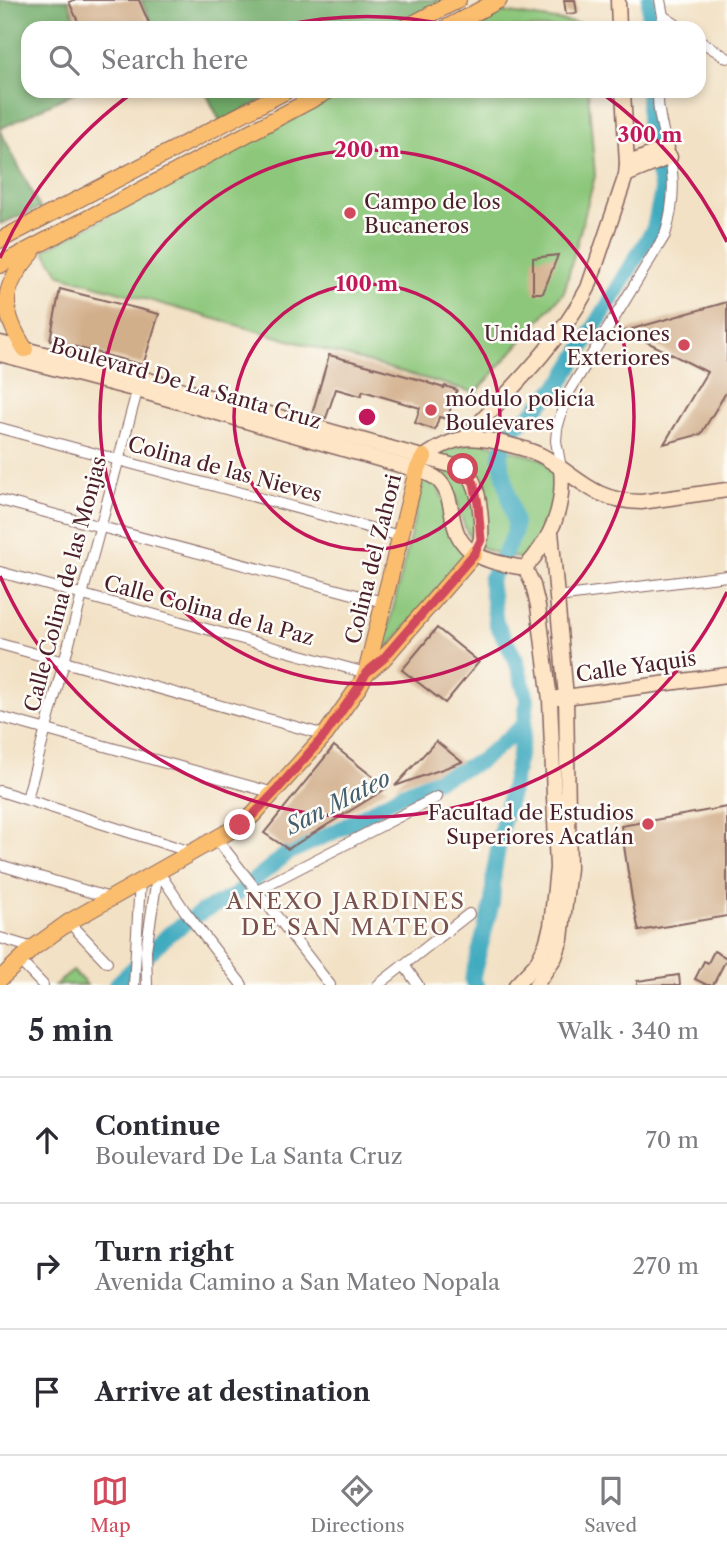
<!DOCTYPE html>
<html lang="en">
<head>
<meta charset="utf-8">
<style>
	body { margin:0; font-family:"Libre Caslon Text",serif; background:#f2f2f3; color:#2b2b33 }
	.stop { position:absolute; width:21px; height:21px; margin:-16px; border:5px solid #d1495b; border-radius:50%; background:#fff }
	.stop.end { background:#d1495b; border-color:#fff; box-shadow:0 2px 7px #0008 }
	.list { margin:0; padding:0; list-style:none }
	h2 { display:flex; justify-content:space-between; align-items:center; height:91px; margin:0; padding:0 28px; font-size:30px }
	h2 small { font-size:23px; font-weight:400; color:#7c7c81 }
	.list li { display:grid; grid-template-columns:46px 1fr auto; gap:21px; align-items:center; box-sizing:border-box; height:126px; padding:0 28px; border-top:2px solid #e1e1e2 }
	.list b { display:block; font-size:26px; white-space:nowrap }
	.list p { margin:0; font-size:23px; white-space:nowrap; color:#7c7c81 }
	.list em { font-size:23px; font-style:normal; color:#7c7c81 }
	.icon { flex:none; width:38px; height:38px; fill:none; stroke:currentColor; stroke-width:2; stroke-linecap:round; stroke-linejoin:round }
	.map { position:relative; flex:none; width:727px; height:985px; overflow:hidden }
	.search { position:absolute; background:#fff; box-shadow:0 4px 10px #0003; left:21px; right:21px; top:21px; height:77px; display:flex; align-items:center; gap:18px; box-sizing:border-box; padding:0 24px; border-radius:21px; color:#7c7c81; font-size:26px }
	.sheet { height:469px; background:#fff }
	nav { display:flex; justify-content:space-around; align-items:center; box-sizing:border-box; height:98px; border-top:2px solid #e1e1e2; background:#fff; font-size:19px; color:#7c7c81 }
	nav a { display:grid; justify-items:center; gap:4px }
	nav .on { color:#d1495b }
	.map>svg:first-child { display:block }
	.green { fill:#8dc77b; stroke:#6c7353; stroke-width:2 }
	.forest { fill:#72ac6b; stroke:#5e664b; stroke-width:2 }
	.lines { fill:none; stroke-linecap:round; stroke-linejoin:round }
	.river { stroke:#3faabf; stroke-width:16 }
	.building { fill:#d2af8b }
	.street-casing { stroke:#856361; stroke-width:12 }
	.secondary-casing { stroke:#856361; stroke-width:17 }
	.primary-casing { stroke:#856361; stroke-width:18 }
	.street { stroke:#fff; stroke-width:10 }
	.secondary { stroke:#fde5c5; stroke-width:14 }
	.primary { stroke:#fbbd6e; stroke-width:16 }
	.route { stroke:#d1495b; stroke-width:9 }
	.ring { fill:none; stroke:#c2185b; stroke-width:3.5 }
	.poi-dot { fill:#d1495b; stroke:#fdfcf7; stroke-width:2.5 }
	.labels { text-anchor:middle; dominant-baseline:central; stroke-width:5; stroke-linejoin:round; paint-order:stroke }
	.poi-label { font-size:21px; fill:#4a1f2b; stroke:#fdfcf7; text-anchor:start }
	.street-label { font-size:21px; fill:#4a1f2b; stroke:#fdfcf7 }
	.water-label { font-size:23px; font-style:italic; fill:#455e6e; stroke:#fdfcf7 }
	.neighbourhood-label { font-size:23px; letter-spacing:2px; fill:#7a514d; stroke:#fdfcf7 }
	.centre { fill:#c2185b; stroke:#fdfcf7; stroke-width:3.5 }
	.ring-label { font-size:21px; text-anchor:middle; font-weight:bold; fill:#c2185b; stroke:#fdfcf7; stroke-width:5; stroke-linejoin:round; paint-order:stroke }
</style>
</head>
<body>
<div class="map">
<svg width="727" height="985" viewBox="0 0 727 985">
	<rect width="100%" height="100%" fill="#fdfcf7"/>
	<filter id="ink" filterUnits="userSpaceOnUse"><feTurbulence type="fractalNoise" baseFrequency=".0143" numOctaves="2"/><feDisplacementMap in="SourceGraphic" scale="14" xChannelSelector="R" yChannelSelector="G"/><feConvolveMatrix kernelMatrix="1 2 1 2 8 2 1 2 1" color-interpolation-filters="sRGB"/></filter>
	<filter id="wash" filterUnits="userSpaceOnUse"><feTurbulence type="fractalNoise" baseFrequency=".00686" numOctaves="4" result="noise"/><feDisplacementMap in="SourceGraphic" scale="28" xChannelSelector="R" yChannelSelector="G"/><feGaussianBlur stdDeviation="1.57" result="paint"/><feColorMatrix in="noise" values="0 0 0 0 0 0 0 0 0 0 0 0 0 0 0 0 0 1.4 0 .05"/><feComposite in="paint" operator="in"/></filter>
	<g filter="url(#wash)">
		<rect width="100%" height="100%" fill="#f2e1c4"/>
		<g class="green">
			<path d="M497,11L581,24L582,28H465Z"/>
			<path d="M346,91H588L595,176L564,292L476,393L60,275L44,250Z"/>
			<path d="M479,441L542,459L557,474L552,512L542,533L523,559C510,556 496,555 485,549C459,537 463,509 452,487C449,479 441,473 435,466L443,450Z"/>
			<path d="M424,478L437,484L467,555L382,655Z"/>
			<path d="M73,971L87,985H55Z"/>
		</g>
		<g class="forest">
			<path d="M0,0H70L68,1L79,28H28V91H77L0,129Z"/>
			<path d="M141,0H449L399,28H154Z"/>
			<path d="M205,91H279L221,123Z"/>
			<path d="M0,130L40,208L0,224Z"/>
		</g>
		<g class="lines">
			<g class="river">
				<path d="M649,28V0"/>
				<path d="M116,985L169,934L203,911L234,896L288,853L338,830L402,794L479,762L523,726"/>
				<path d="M476,985L472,979L492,903L494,872L502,825L512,789L523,736L527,699L516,660L496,623L490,580L514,535L515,523L500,458L507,434L531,414L563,380L654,228L662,191L648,125V91"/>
			</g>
		</g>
		<g id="blocks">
			<g class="building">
				<path d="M74,0H139L151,28H81L69,2Z"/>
				<path d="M564,0H575L577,13L566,14Z"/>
				<path d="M558,255L543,293H533V258Z"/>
				<path d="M60,289L159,314L143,365L50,340Z"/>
				<path d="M727,302V391L701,434L664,444L707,372L625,331Z"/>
				<path d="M329,355L428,382V383L444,388L445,386L457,390L447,419L439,417L435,430L415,423L420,408L363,391L361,396L336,389L326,418L312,414Z"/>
				<path d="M437,628L479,662L445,703L402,670Z"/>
				<path d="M436,741L462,762L395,786Z"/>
				<path d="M334,746L387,788L288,849L264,833Z"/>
				<path d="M727,807V916L639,931L632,899L621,826Z"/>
				<path d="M714,951L727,958L713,985H707L695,979L704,961L708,963Z"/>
				<path d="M679,975L680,985H637V981Z"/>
			</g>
		</g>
	</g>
	<g filter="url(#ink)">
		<use href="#blocks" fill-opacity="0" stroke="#856361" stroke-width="2"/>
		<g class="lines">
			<defs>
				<g id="street">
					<path d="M660,0L663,16L662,28"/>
					<path d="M663,16L681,28"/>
					<path d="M699,40L727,58"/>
					<path d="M0,428L400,536"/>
					<path d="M561,468L556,441L557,429L566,397L665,235C673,209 676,183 669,155C664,133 657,114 658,91"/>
					<path d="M0,500L383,602"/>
					<path d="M0,572L366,673"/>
					<path d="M557,597L727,576"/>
					<path d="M0,644L325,735"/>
					<path d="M0,717L274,793"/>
					<path d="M0,791L191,852"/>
					<path d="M27,799L139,384"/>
					<path d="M216,838L330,985"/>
					<path d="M0,865L110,898"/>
					<path d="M158,871L185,911L242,985"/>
					<path d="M257,890L437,797"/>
					<path d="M69,922L107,962"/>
					<path d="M0,938L33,948"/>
					<path d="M19,960L43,985"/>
					<path d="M404,965L418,985"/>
					<path d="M134,985L140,881"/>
					<path d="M147,985L146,950L158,871"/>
					<path d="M378,985L469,914"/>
				</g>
				<g id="secondary">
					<path d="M618,0L619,28"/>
					<path d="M627,164L667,148"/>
					<path d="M626,175L670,157"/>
					<path d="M0,343L141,378L454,466C463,469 471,475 474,484C480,496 482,525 481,538C480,544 477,549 474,554"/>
					<path d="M0,354L137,390L417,470C424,472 431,474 437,479C460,499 442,535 477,555C491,563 509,565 525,568"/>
					<path d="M465,438C509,391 558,345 588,288L626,175L627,164L623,91"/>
					<path d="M424,457C457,434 473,435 510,445C522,448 535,451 546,458C581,480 595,501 641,502L727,490"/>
					<path d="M525,568C551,539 565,508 561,469"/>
					<path d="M558,698L727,675"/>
					<path d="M516,985L536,964L546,944L551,926L557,868L550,700L538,606L533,585L525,568"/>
					<path d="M536,985L555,957L561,939L569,868L566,697L551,531"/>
				</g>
				<g id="primary">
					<path d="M405,28L458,0"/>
					<path d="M446,28L499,0"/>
					<path d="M0,240L286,91"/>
					<path d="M0,265L328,91"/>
					<path d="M25,349C0,310 0,288 32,253"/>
					<path d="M366,673L417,470L424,457"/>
					<path d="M0,979L33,948L69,922L240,825L253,815L325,735L360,685L366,673L383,659L474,554"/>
				</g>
			</defs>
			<use href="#street" class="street-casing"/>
			<use href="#secondary" class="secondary-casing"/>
			<use href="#primary" class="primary-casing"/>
			<use href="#street" class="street"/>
			<use href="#secondary" class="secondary"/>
			<use href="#primary" class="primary"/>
		</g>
	</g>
	<g class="lines" filter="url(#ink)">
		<path class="route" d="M240,825L253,815L274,793L325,735L360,685L366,673L383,659L474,554L481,540L478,504L474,483L463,469"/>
	</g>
	<g class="ring">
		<circle cx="367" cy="417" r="133"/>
		<circle cx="367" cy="417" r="267"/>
		<path d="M727 592A400 400 0 0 1 0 576M0 258A400 400 0 0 1 135 91M277 27A400 400 0 0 1 457 27M599 91A400 400 0 0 1 727 242"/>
	</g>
	<g class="poi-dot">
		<circle cx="350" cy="213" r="7"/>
		<circle cx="684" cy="345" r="7"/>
		<circle cx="431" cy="410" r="7"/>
		<circle cx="648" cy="824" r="7"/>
	</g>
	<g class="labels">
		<g class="poi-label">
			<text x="364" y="201">Campo de los<tspan x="364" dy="24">Bucaneros</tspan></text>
			<text x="670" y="333" text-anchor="end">Unidad Relaciones<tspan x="670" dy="24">Exteriores</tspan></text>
			<text x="445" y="398">módulo policía<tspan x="445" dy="24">Boulevares</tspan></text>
			<text x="634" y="812" text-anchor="end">Facultad de Estudios<tspan x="634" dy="24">Superiores Acatlán</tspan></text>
		</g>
		<g class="street-label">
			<text transform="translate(186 383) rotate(16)">Boulevard De La Santa Cruz</text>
			<text transform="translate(225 469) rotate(15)">Colina de las Nieves</text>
			<text transform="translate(373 559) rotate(-76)">Colina del Zahori</text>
			<text transform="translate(65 584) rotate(-75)">Calle Colina de las Monjas</text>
			<text transform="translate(209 610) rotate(15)">Calle Colina de la Paz</text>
			<text transform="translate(636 666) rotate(-8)">Calle Yaquis</text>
		</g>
		<g class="water-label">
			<text transform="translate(338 802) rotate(-27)">San Mateo</text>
		</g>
		<g class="neighbourhood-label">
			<text x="346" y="901">ANEXO JARDINES<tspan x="346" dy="26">DE SAN MATEO</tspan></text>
		</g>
	</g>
	<circle cx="367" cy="417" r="10" class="centre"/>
	<g class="ring-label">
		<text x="650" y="142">300 m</text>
		<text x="367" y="157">200 m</text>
		<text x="367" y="291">100 m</text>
	</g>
</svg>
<div class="stop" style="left:463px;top:469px"></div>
<div class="stop end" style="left:240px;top:825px"></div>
<div class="search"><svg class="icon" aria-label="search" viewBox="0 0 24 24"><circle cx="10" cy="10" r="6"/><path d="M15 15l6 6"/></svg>Search here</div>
</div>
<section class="sheet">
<h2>5 min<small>Walk · 340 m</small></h2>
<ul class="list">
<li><svg class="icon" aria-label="ahead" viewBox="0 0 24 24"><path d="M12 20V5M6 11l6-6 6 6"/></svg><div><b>Continue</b><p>Boulevard De La Santa Cruz</p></div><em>70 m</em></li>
<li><svg class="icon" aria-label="right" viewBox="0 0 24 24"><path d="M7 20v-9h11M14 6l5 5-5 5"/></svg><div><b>Turn right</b><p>Avenida Camino a San Mateo Nopala</p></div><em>270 m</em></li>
<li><svg class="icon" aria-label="arrive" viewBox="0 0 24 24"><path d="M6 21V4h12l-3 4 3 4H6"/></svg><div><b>Arrive at destination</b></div></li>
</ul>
</section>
<nav>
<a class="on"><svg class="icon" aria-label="map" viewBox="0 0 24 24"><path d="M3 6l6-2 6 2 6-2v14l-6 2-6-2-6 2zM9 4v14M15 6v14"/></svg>Map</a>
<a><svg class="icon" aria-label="directions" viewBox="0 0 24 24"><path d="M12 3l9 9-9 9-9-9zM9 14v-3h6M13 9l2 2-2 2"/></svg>Directions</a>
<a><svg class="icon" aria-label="saved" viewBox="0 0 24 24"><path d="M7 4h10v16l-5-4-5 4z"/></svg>Saved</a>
</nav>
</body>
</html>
